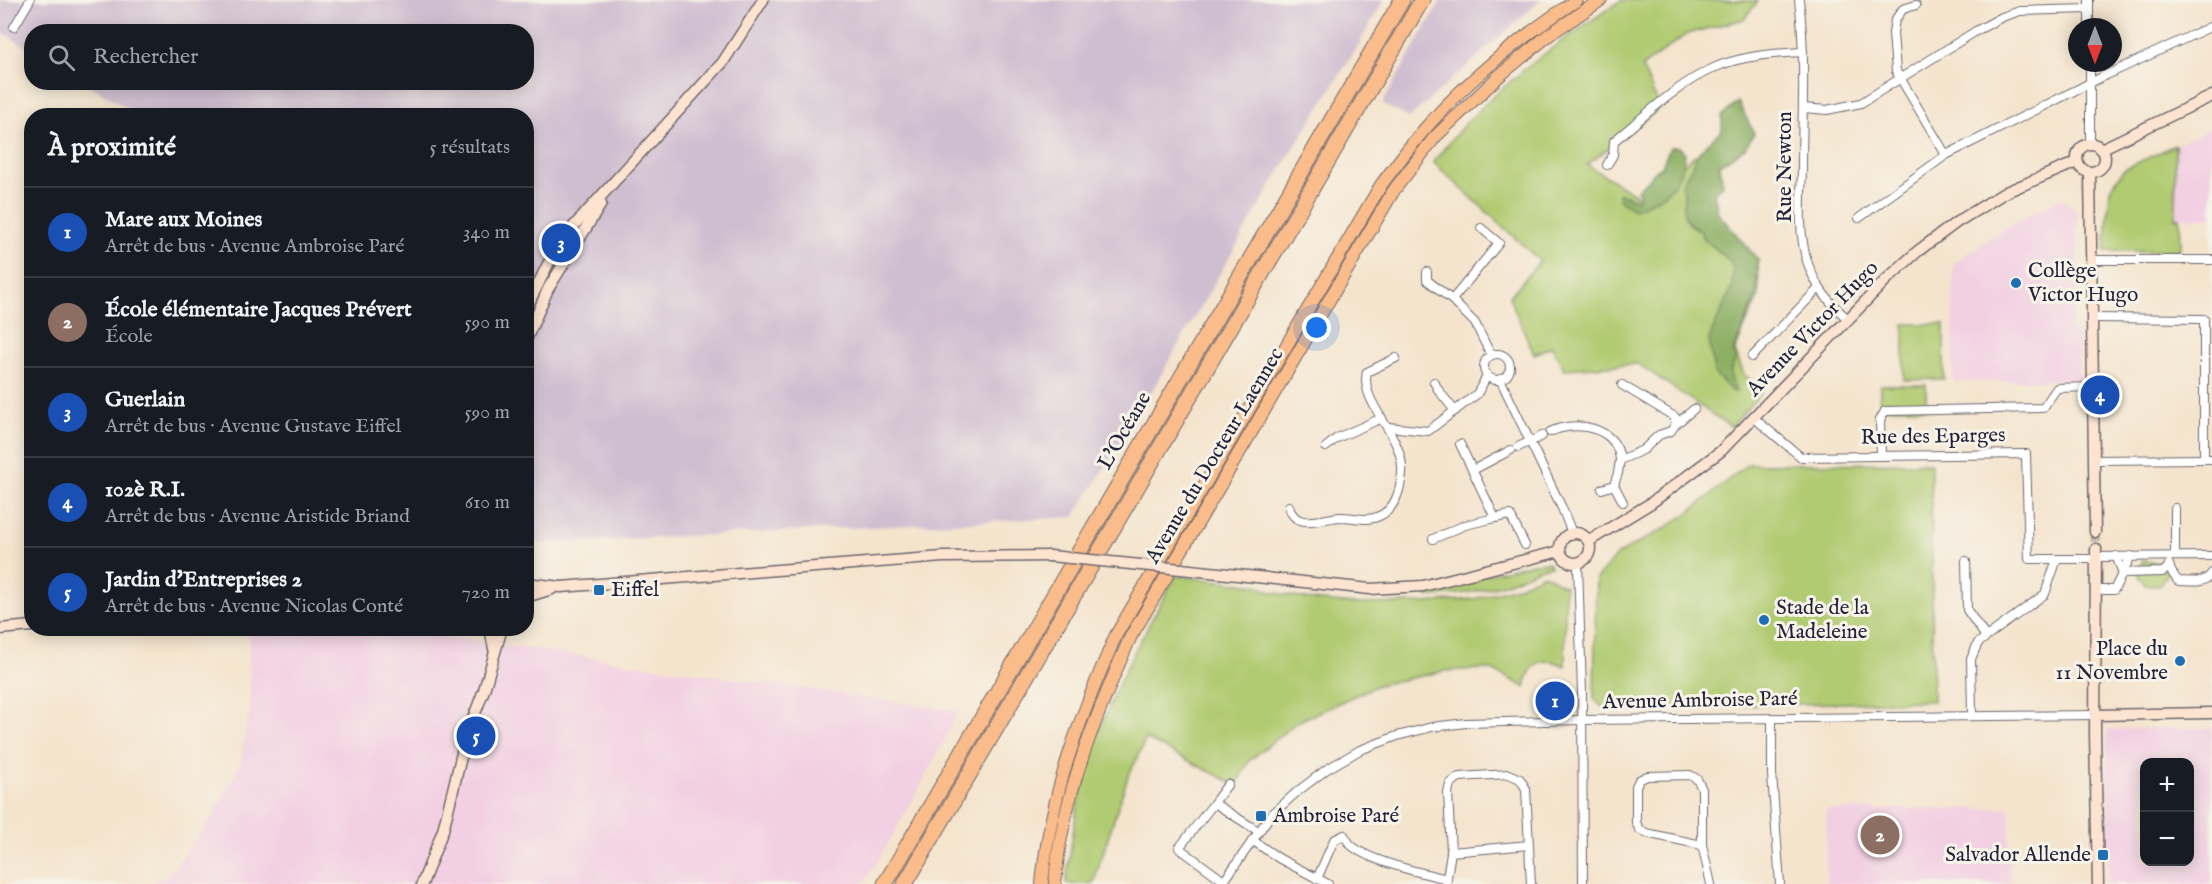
<!DOCTYPE html>
<html lang="fr">
<head>
<meta charset="utf-8">
<style>
	body { margin:0; font-family:"IM FELL English",serif; background:#242831; color:#f1f3f6 }
	.controls { position:absolute; right:18px; bottom:18px; display:grid; overflow:hidden; border-radius:12px; box-shadow:0 3px 15px #0003 }
	.controls button { width:54px; height:54px; display:grid; place-items:center; padding:0; border:0; border-bottom:2px solid #363941; background:#171b24; color:#f1f3f6; font:30px sans-serif }
	.compass { position:absolute; left:2068px; top:18px; width:54px; height:54px; border-radius:50%; background:#171b24; box-shadow:0 3px 15px #0003; rotate:180deg }
	.you { position:absolute; left:1317px; top:328px; width:21px; height:21px; margin:-15px; border:4px solid #fff; border-radius:50%; background:#1a73e8; box-shadow:0 0 0 9px #1a73e833 }
	.badge { display:grid; place-items:center; width:39px; height:39px; border-radius:50%; background:#2563eb; color:#fff; font-size:20px; font-weight:700 }
	.pin { position:absolute; translate:-50% -50%; border:3px solid #fff; box-shadow:0 2px 6px #0006 }
	.list { margin:0; padding:0; list-style:none }
	h2 { display:flex; justify-content:space-between; align-items:center; height:78px; margin:0; padding:0 24px; font-size:26px }
	h2 small { font-size:20px; font-weight:400; color:#9ea1a6 }
	.list li { display:grid; grid-template-columns:39px 1fr auto; gap:18px; align-items:center; box-sizing:border-box; height:90px; padding:0 24px; border-top:2px solid #363941 }
	.list b { display:block; font-size:22px; white-space:nowrap }
	.list p { margin:0; font-size:20px; white-space:nowrap; color:#9ea1a6 }
	.list em { font-size:20px; font-style:normal; color:#9ea1a6 }
	.icon { flex:none; width:33px; height:33px; fill:none; stroke:currentColor; stroke-width:2; stroke-linecap:round; stroke-linejoin:round }
	.map { position:relative; flex:none; width:2212px; height:884px; overflow:hidden }
	.search { position:absolute; background:#171b24; box-shadow:0 3px 15px #0003; left:24px; top:24px; width:510px; height:66px; display:flex; align-items:center; gap:15px; box-sizing:border-box; padding:0 21px; border-radius:24px; color:#9ea1a6; font-size:22px }
	.panel { position:absolute; background:#171b24; box-shadow:0 3px 15px #0003; left:24px; top:108px; width:510px; height:528px; border-radius:24px }
	.map>svg:first-child { display:block }
	.built { fill:#f2cfe2; fill-rule:evenodd }
	.industrial { fill:#cfbdd0 }
	.green { fill:#b0cb71; stroke:#697656; stroke-width:1.5 }
	.forest { fill:#8caf63; stroke:#57684f; stroke-width:1.5 }
	.lines { fill:none; stroke-linecap:round; stroke-linejoin:round }
	.secondary-tunnel { stroke:#cabdb0; stroke-width:10; stroke-dasharray:10 5; stroke-linecap:butt }
	.street-casing { stroke:#6c666e; stroke-width:10 }
	.secondary-casing { stroke:#6c666e; stroke-width:13 }
	.primary-casing { stroke:#6c666e; stroke-width:14 }
	.highway-casing { stroke:#6c666e; stroke-width:17 }
	.street { stroke:#fff; stroke-width:8 }
	.secondary { stroke:#fde4d0; stroke-width:10 }
	.primary { stroke:#f9bc8a; stroke-width:12 }
	.highway { stroke:#f9bc8a; stroke-width:15 }
	.secondary-bridge-casing { stroke:#6c666e; stroke-width:13; stroke-linecap:butt }
	.secondary-bridge { stroke:#fde4d0; stroke-width:10 }
	.poi-dot { fill:#1f6fb2; stroke:#f7f3e8; stroke-width:2 }
	.labels { text-anchor:middle; dominant-baseline:central; stroke-width:6; stroke-linejoin:round; paint-order:stroke }
	.street-label { font-size:21px; fill:#22223b; stroke:#f7f3e8 }
	.poi-label { font-size:21px; fill:#22223b; stroke:#f7f3e8; text-anchor:start }
</style>
</head>
<body>
<div class="map">
<svg width="2212" height="884" viewBox="0 0 2212 884">
	<rect width="100%" height="100%" fill="#f7f3e8"/>
	<filter id="ink" filterUnits="userSpaceOnUse"><feTurbulence type="fractalNoise" baseFrequency=".0167" numOctaves="2"/><feDisplacementMap in="SourceGraphic" scale="12" xChannelSelector="R" yChannelSelector="G"/><feConvolveMatrix kernelMatrix="1 2 1 2 8 2 1 2 1" color-interpolation-filters="sRGB"/></filter>
	<filter id="wash" filterUnits="userSpaceOnUse"><feTurbulence type="fractalNoise" baseFrequency=".008" numOctaves="4" result="noise"/><feDisplacementMap in="SourceGraphic" scale="24" xChannelSelector="R" yChannelSelector="G"/><feGaussianBlur stdDeviation="1.35" result="paint"/><feColorMatrix in="noise" values="0 0 0 0 0 0 0 0 0 0 0 0 0 0 0 0 0 1.4 0 .05"/><feComposite in="paint" operator="in"/></filter>
	<g filter="url(#wash)">
		<rect width="100%" height="100%" fill="#f4e4cd"/>
		<g class="built">
			<path d="M2212,128V218H2176L2175,145Z"/>
			<path d="M2060,198L2077,210L2079,303H2077L2068,329L2079,333V380L1953,382V264L2007,227Z"/>
			<path d="M249,629H393L959,711L922,783L878,861L863,884H144L166,878L211,820L240,764L250,708Z"/>
			<path d="M2212,728V884H2108L2107,729ZM2144,762H2190V862H2144Z"/>
			<path d="M2009,808L2010,884H1826V810Z"/>
		</g>
		<g class="industrial">
			<path d="M0,0H1384L1359,44L1281,169L1134,421L1074,517L527,544L526,116L139,115L85,83L526,82V32H32L31,50L9,36L0,33Z"/>
			<path d="M1441,0H1541L1409,118L1382,104Z"/>
		</g>
		<g class="green">
			<path d="M1622,0L1758,1L1744,19L1687,34L1642,67L1660,108L1587,165L1643,199L1695,155L1714,167V214L1758,260L1759,295L1735,350L1743,373L1762,392L1731,427L1638,364L1564,369L1552,346L1534,354L1509,297L1540,261L1433,162C1444,149 1455,135 1466,123C1512,75 1567,36 1622,0Z"/>
			<path d="M2175,145L2176,218H2180L2181,247L2177,251H2105L2110,189L2124,169Z"/>
			<path d="M1904,324H1944V379L1904,380Z"/>
			<rect x="1880" y="385" width="46" height="23"/>
			<path d="M1931,463L1933,701L1603,708L1594,699L1596,579L1617,555L1667,527L1692,510L1748,464Z"/>
			<path d="M2142,561L2163,563L2168,573L2160,585H2145C2137,575 2136,573 2142,561Z"/>
			<path d="M1548,562L1551,566C1536,568 1525,576 1511,581C1485,592 1456,595 1427,597L1428,589L1534,563Z"/>
			<path d="M1544,574L1565,586V666C1542,655 1530,662 1525,687L1492,670L1482,669L1445,671L1378,685L1297,722L1249,761L1236,785L1146,739L1127,779L1093,884H1066C1071,845 1076,805 1087,767C1107,699 1141,637 1176,576L1256,585L1271,592L1311,600L1354,604L1425,603L1474,599L1517,587Z"/>
		</g>
		<g class="forest">
			<path d="M1738,102L1754,133L1745,148L1719,165L1723,184L1714,193L1718,213L1758,260L1757,294L1734,350L1735,360L1731,370V378L1736,392L1732,391L1714,373L1709,339L1732,287L1733,268L1730,261L1702,237L1701,231C1671,216 1691,206 1682,185L1699,152L1722,130V116Z"/>
			<path d="M1670,147H1679L1685,153C1681,187 1665,198 1634,209L1619,199L1618,194L1620,193L1637,200L1640,195L1637,190L1663,164Z"/>
		</g>
	</g>
	<g filter="url(#ink)">
		<g class="lines">
			<path class="secondary-tunnel" d="M2095,532L2096,549"/>
			<defs>
				<g id="street">
					<path d="M1799,0C1806,56 1802,113 1802,169C1801,199 1798,232 1807,261C1815,286 1829,303 1849,320"/>
					<path d="M2089,0V27"/>
					<path d="M1916,5L1903,9L1895,20L1893,33L1896,71L1946,155"/>
					<path d="M14,27L30,0"/>
					<path d="M2090,63V144"/>
					<path d="M1803,108L1827,110L1861,103L1976,31L2002,17L2020,11L2089,9"/>
					<path d="M1607,165L1613,155L1614,141C1646,115 1678,83 1716,67C1742,56 1776,53 1803,52"/>
					<path d="M1859,218L1946,155L2100,78L2212,26"/>
					<path d="M2091,260H2212"/>
					<path d="M1427,272V280L1452,300L1475,323L1491,355"/>
					<path d="M1452,300L1499,243L1481,228"/>
					<path d="M2092,318L2204,319V459"/>
					<circle cx="1497" cy="367" r="13"/>
					<path d="M1752,357L1819,288"/>
					<path d="M1500,379L1562,508L1572,533"/>
					<path d="M1434,382L1439,391L1455,411"/>
					<path d="M1754,418L1801,457L2026,454L2029,559H2095"/>
					<path d="M1675,425L1694,409"/>
					<path d="M1388,427L1428,431L1477,394L1487,376"/>
					<path d="M1550,432C1575,420 1617,426 1620,460L1643,450L1659,435L1671,431L1675,425V417L1622,385"/>
					<path d="M1326,447L1337,438L1382,418"/>
					<path d="M1518,447L1542,436"/>
					<path d="M1881,456L1880,420L1885,411L2043,408L2057,388L2092,387"/>
					<path d="M2093,460L2212,459"/>
					<path d="M1473,470L1511,450"/>
					<path d="M1614,485L1623,502"/>
					<path d="M1602,489L1614,485L1618,473L1620,460"/>
					<path d="M1289,506C1294,531 1323,518 1340,517C1349,517 1358,519 1367,519C1393,517 1400,495 1402,473C1405,435 1359,404 1367,372L1396,358"/>
					<path d="M1495,518L1510,515L1525,545"/>
					<path d="M1433,539L1465,525L1495,518L1460,444"/>
					<path d="M2116,556L2123,573L2163,572L2169,566"/>
					<path d="M2175,556V508"/>
					<path d="M2095,557L2212,556"/>
					<path d="M1966,561L1967,610L1986,637"/>
					<path d="M1578,564L1582,693L1583,884"/>
					<path d="M2169,564L2171,571L2178,581C2191,581 2204,585 2212,573"/>
					<path d="M2096,590H2114L2131,556"/>
					<path d="M1972,716L1971,659L1978,643L2045,594L2057,559"/>
					<path d="M1772,718V775L1780,884"/>
					<path d="M1214,803L1228,784"/>
					<path d="M1252,840L1280,859L1328,884"/>
					<path d="M1702,845L1646,833L1639,829L1636,822V786L1639,780L1647,776L1690,775L1697,779L1702,789V845L1711,884"/>
					<path d="M1451,852L1529,845"/>
					<path d="M1317,879L1334,840L1344,835C1346,838 1349,844 1352,846C1371,862 1423,873 1447,879"/>
					<path d="M1224,881L1179,848L1214,803L1258,831"/>
					<path d="M1222,884L1270,816L1298,791L1327,769L1360,750L1397,736L1432,727L1466,723L1582,720L2095,715"/>
					<path d="M1446,884L1451,852L1448,793L1450,784L1459,777L1509,774L1520,779L1526,789L1531,884"/>
				</g>
				<g id="secondary">
					<circle cx="2091" cy="158" r="14"/>
					<path d="M2101,149L2212,96"/>
					<path d="M2090,172L2095,532"/>
					<path d="M526,309L548,264L573,227L723,62L763,0"/>
					<path d="M526,340L548,289L601,204"/>
					<circle cx="1575" cy="548" r="15"/>
					<path d="M1589,541L1651,503L1721,451L1886,280L1918,251L1957,222L2006,192L2077,162"/>
					<path d="M2096,549L2095,733L2098,884"/>
					<path d="M1181,569L1370,589L1423,586L1560,551"/>
					<path d="M526,583L561,587L943,557L1050,556"/>
					<path d="M526,597L552,589"/>
					<path d="M490,628L494,649"/>
					<path d="M0,629L32,626"/>
					<path d="M2095,715L2212,713"/>
					<path d="M422,884L443,830L466,737L484,690L502,628"/>
				</g>
				<g id="primary">
					<path d="M1042,884C1050,794 1080,717 1116,635L1381,185C1395,167 1408,148 1423,131C1466,81 1522,36 1577,0"/>
					<path d="M1055,884C1061,798 1096,716 1130,638L1394,190L1435,137L1499,76L1550,34L1601,0"/>
				</g>
				<g id="highway">
					<path d="M885,884L1402,0"/>
					<path d="M905,884L1422,0"/>
				</g>
			</defs>
			<use href="#street" class="street-casing"/>
			<use href="#secondary" class="secondary-casing"/>
			<use href="#primary" class="primary-casing"/>
			<use href="#highway" class="highway-casing"/>
			<use href="#street" class="street"/>
			<use href="#secondary" class="secondary"/>
			<use href="#primary" class="primary"/>
			<use href="#highway" class="highway"/>
			<defs>
				<path id="secondary-bridge" d="M1050,556L1181,569"/>
			</defs>
			<use href="#secondary-bridge" class="secondary-bridge-casing"/>
			<use href="#secondary-bridge" class="secondary-bridge"/>
		</g>
	</g>
	<g class="poi-dot">
		<circle cx="2016" cy="283" r="6"/>
		<rect x="593" y="584" width="12" height="12" rx="3"/>
		<circle cx="1764" cy="620" r="6"/>
		<circle cx="2180" cy="661" r="6"/>
		<rect x="1255" y="810" width="12" height="12" rx="3"/>
		<rect x="2097" y="849" width="12" height="12" rx="3"/>
	</g>
	<g class="labels">
		<g class="street-label">
			<text transform="translate(1785 167) rotate(-90)">Rue Newton</text>
			<text transform="translate(1813 329) rotate(-46)">Avenue Victor Hugo</text>
			<text transform="translate(1125 431) rotate(-60)">L’Océane</text>
			<text transform="translate(1933 437) rotate(-1)">Rue des Eparges</text>
			<text transform="translate(1215 456) rotate(-59)">Avenue du Docteur Laennec</text>
			<text transform="translate(1700 701) rotate(-1)">Avenue Ambroise Paré</text>
		</g>
		<g class="poi-label">
			<text x="2028" y="271">Collège<tspan x="2028" dy="24">Victor Hugo</tspan></text>
			<text x="611" y="590">Eiffel</text>
			<text x="1776" y="608">Stade de la<tspan x="1776" dy="24">Madeleine</tspan></text>
			<text x="2168" y="649" text-anchor="end">Place du<tspan x="2168" dy="24">11 Novembre</tspan></text>
			<text x="1273" y="816">Ambroise Paré</text>
			<text x="2091" y="855" text-anchor="end">Salvador Allende</text>
		</g>
	</g>
</svg>
<div class="controls">
<button>+</button>
<button>−</button>
</div>
<svg class="compass" viewBox="-18 -18 36 36"><path d="M0-13l5 13h-10z" fill="#e53935"/><path d="M0 13l5-13h-10z" fill="#9ea1a6"/></svg>
<div class="you"></div>
<div class="pin badge" style="left:1555px;top:701px;background:#1a4fb4">1</div>
<div class="pin badge" style="left:1880px;top:835px;background:#8d6e63">2</div>
<div class="pin badge" style="left:561px;top:243px;background:#1a4fb4">3</div>
<div class="pin badge" style="left:2100px;top:395px;background:#1a4fb4">4</div>
<div class="pin badge" style="left:476px;top:736px;background:#1a4fb4">5</div>
<div class="search"><svg class="icon" aria-label="search" viewBox="0 0 24 24"><circle cx="10" cy="10" r="6"/><path d="M15 15l6 6"/></svg>Rechercher</div>
<section class="panel">
<h2>À proximité<small>5 résultats</small></h2>
<ul class="list">
<li><span class="badge" style="background:#1a4fb4">1</span><div><b>Mare aux Moines</b><p>Arrêt de bus · Avenue Ambroise Paré</p></div><em>340 m</em></li>
<li><span class="badge" style="background:#8d6e63">2</span><div><b>École élémentaire Jacques Prévert</b><p>École</p></div><em>590 m</em></li>
<li><span class="badge" style="background:#1a4fb4">3</span><div><b>Guerlain</b><p>Arrêt de bus · Avenue Gustave Eiffel</p></div><em>590 m</em></li>
<li><span class="badge" style="background:#1a4fb4">4</span><div><b>102è R.I.</b><p>Arrêt de bus · Avenue Aristide Briand</p></div><em>610 m</em></li>
<li><span class="badge" style="background:#1a4fb4">5</span><div><b>Jardin d'Entreprises 2</b><p>Arrêt de bus · Avenue Nicolas Conté</p></div><em>720 m</em></li>
</ul>
</section>
</div>
</body>
</html>
